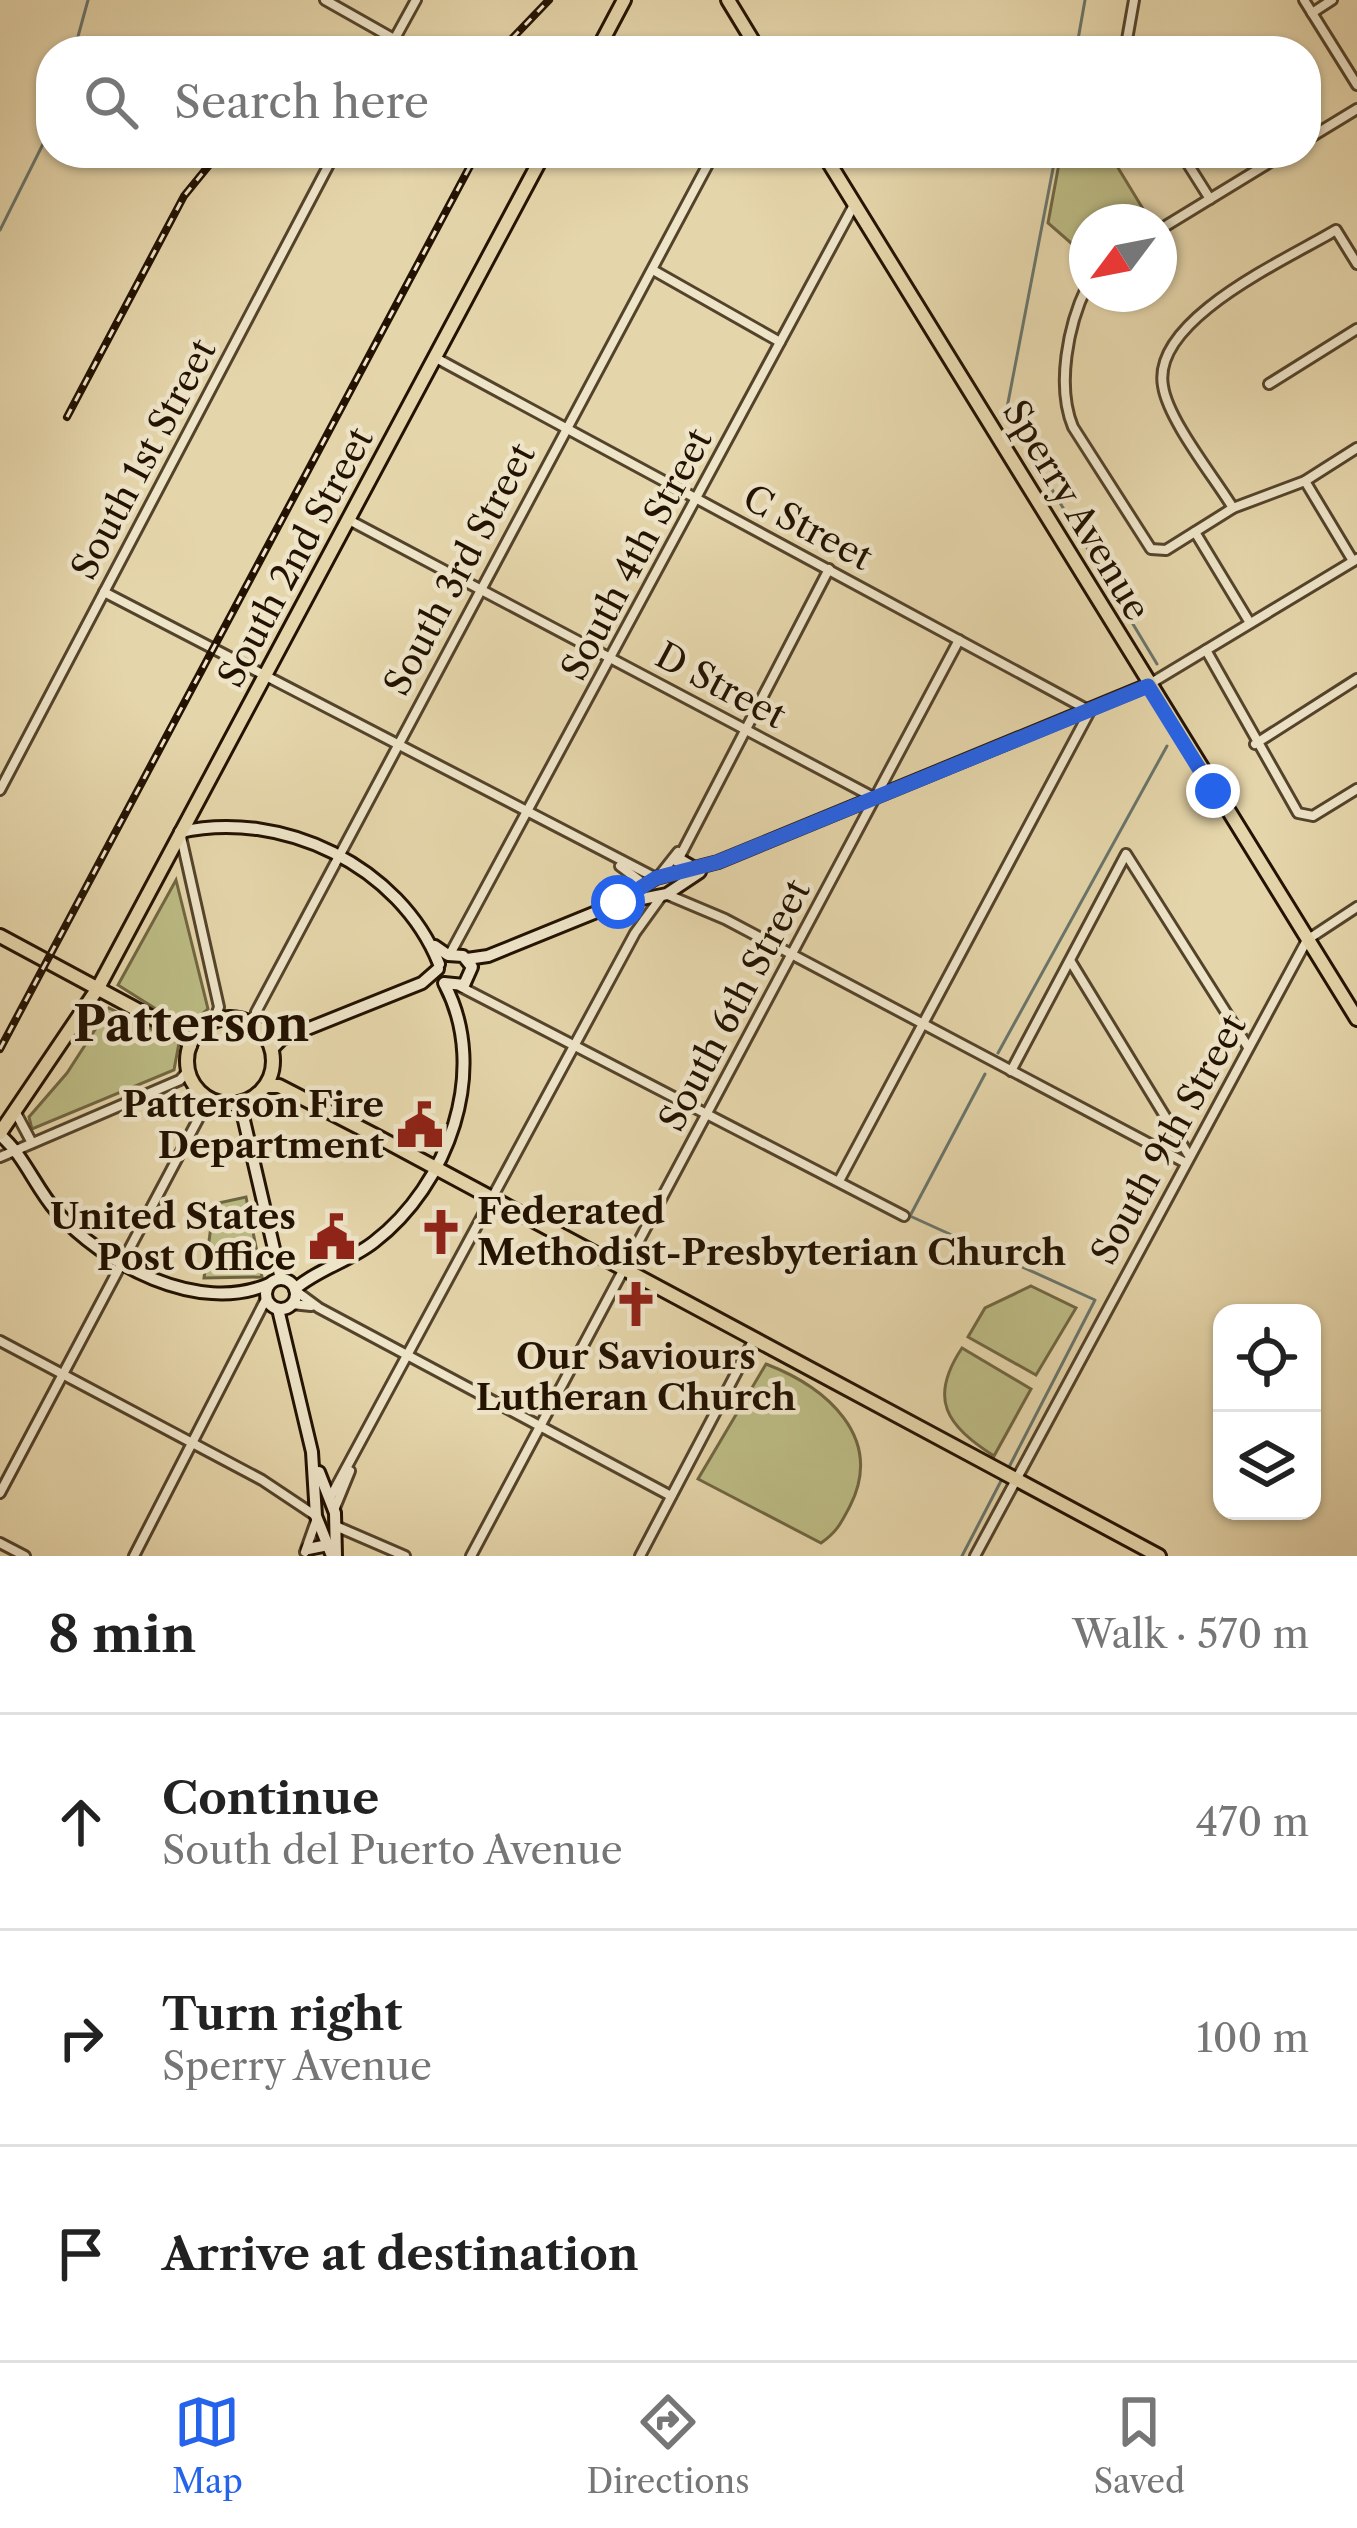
<!DOCTYPE html>
<html lang="en">
<head>
<meta charset="utf-8">
<style>
	body { margin:0; font-family:"Libre Caslon Text",serif; background:#f2f2f2; color:#222 }
	.controls { position:absolute; right:36px; bottom:36px; display:grid; overflow:hidden; border-radius:24px; box-shadow:0 3px 9px #0004 }
	.controls button { width:108px; height:108px; display:grid; place-items:center; padding:0; border:0; border-bottom:3px solid #e0e0e0; background:#fff; color:#222; font:60px sans-serif }
	.compass { position:absolute; left:1069px; top:204px; width:108px; height:108px; border-radius:50%; background:#fff; box-shadow:0 3px 9px #0004; rotate:238deg }
	.stop { position:absolute; width:36px; height:36px; margin:-27px; border:9px solid #2563eb; border-radius:50%; background:#fff }
	.stop.end { background:#2563eb; border-color:#fff; box-shadow:0 3px 12px #0008 }
	.list { margin:0; padding:0; list-style:none }
	h2 { display:flex; justify-content:space-between; align-items:center; height:156px; margin:0; padding:0 48px; font-size:51px }
	h2 small { font-size:39px; font-weight:400; color:#767676 }
	.list li { display:grid; grid-template-columns:78px 1fr auto; gap:36px; align-items:center; box-sizing:border-box; height:216px; padding:0 48px; border-top:3px solid #e0e0e0 }
	.list b { display:block; font-size:45px; white-space:nowrap }
	.list p { margin:0; font-size:39px; white-space:nowrap; color:#767676 }
	.list em { font-size:39px; font-style:normal; color:#767676 }
	.icon { flex:none; width:66px; height:66px; fill:none; stroke:currentColor; stroke-width:2; stroke-linecap:round; stroke-linejoin:round }
	.map { position:relative; flex:none; width:1357px; height:1556px; overflow:hidden }
	.search { position:absolute; background:#fff; box-shadow:0 3px 9px #0004; left:36px; right:36px; top:36px; height:132px; display:flex; align-items:center; gap:30px; box-sizing:border-box; padding:0 42px; border-radius:48px; color:#767676; font-size:45px }
	.sheet { height:804px; background:#fff }
	nav { display:flex; justify-content:space-around; align-items:center; box-sizing:border-box; height:168px; border-top:3px solid #e0e0e0; background:#fff; font-size:33px; color:#767676 }
	nav a { display:grid; justify-items:center; gap:6px }
	nav .on { color:#2563eb }
	.map>svg:first-child { display:block }
	.green { fill:#bcbb84; stroke:#706642; stroke-width:3 }
	.lines { fill:none; stroke-linecap:round; stroke-linejoin:round }
	.stream { stroke:#69756b; stroke-width:3 }
	.street-casing { stroke:#54432b; stroke-width:14 }
	.secondary-casing { stroke:#231201; stroke-width:16 }
	.primary-casing { stroke:#231201; stroke-width:18 }
	.street { stroke:#eee4c8; stroke-width:8 }
	.secondary { stroke:#eee4c8; stroke-width:10 }
	.primary { stroke:#e5d5aa; stroke-width:12 }
	.rail-casing { stroke:#231201; stroke-width:8 }
	.rail { stroke:#eee4c8; stroke-width:3; stroke-dasharray:9; stroke-linecap:butt }
	.route { stroke:#2563eb; stroke-width:15 }
	.labels { text-anchor:middle; dominant-baseline:central; stroke-width:9; stroke-linejoin:round; paint-order:stroke }
	.street-label { font-size:36px; fill:#231201; stroke:#eee4c8 }
	.poi-label { font-size:36px; font-weight:bold; fill:#231201; stroke:#eee4c8; text-anchor:end }
	.district-label { font-size:48px; font-weight:bold; fill:#231201; stroke:#eee4c8 }
</style>
</head>
<body>
<div class="map">
<svg width="1357" height="1556" viewBox="0 0 1357 1556">
	<rect width="100%" height="100%" fill="#e5d5aa"/>
	<filter id="stains"><feTurbulence type="fractalNoise" baseFrequency=".00167" numOctaves="4"/><feColorMatrix values="0 0 0 0 .2 0 0 0 0 .09 0 0 0 0 .02 0 0 0 .5 -.17"/></filter>
	<radialGradient id="worn" r=".72"><stop offset=".6" stop-color="#630" stop-opacity="0"/><stop offset="1" stop-color="#630" stop-opacity=".3"/></radialGradient>
	<g class="green">
		<path d="M1061,153H1109L1151,222H1087V257L1048,223Z"/>
		<path d="M176,880L208,1009L186,1028L118,985Z"/>
		<path d="M109,1008L179,1043L174,1070L32,1129L29,1117L67,1073Z"/>
		<path d="M246,1197L262,1277L204,1278L214,1204Z"/>
		<path d="M1031,1286L1076,1308L1036,1375L968,1337L985,1308Z"/>
		<path d="M962,1348L1031,1389L994,1456C946,1425 928,1399 962,1348Z"/>
		<path d="M766,1364C826,1387 885,1437 850,1506C841,1523 837,1532 821,1543L698,1479Z"/>
	</g>
	<g class="lines">
		<g class="stream">
			<path d="M74,51L88,0"/>
			<path d="M1076,51L1085,0"/>
			<path d="M1056,153L1006,413L1157,664"/>
			<path d="M0,230L51,128"/>
			<path d="M998,1053L1167,746"/>
			<path d="M985,1074L910,1216L1095,1300L1007,1471"/>
			<path d="M962,1556L1002,1479"/>
		</g>
		<defs>
			<g id="street">
				<path d="M325,0L394,39"/>
				<path d="M1304,0L1357,85"/>
				<path d="M1312,13L1332,0"/>
				<path d="M1223,44L1227,51"/>
				<path d="M388,51L416,0"/>
				<path d="M1125,51L1134,0"/>
				<path d="M1306,140L1357,109"/>
				<path d="M1181,153L1210,199"/>
				<path d="M1159,230L1285,153"/>
				<path d="M653,270L780,342"/>
				<path d="M1087,286C1068,325 1056,386 1073,427L1151,549L1166,550L1233,508L1305,481L1357,448"/>
				<path d="M436,358L1090,711L839,1181"/>
				<path d="M1269,384L1357,329"/>
				<path d="M1305,481L1353,561"/>
				<path d="M1233,508C1214,477 1168,420 1163,386C1151,319 1288,259 1336,230L1357,264"/>
				<path d="M349,520L873,797"/>
				<path d="M1195,532L1250,623"/>
				<path d="M104,592L656,878"/>
				<path d="M1206,650L1298,813L1313,816L1357,789"/>
				<path d="M1148,685L1357,559"/>
				<path d="M1255,744L1357,679"/>
				<path d="M0,790L335,153"/>
				<path d="M181,837L219,1007L214,1021"/>
				<path d="M677,862L829,569"/>
				<path d="M620,866L644,884"/>
				<path d="M659,876L678,852"/>
				<path d="M668,895L725,919L1184,1162"/>
				<path d="M450,954L854,205"/>
				<path d="M1071,962L1188,1154"/>
				<path d="M461,987L904,1216"/>
				<path d="M255,1026L256,1012L714,153"/>
				<path d="M1011,1071L1126,854L1248,1047"/>
				<path d="M16,1113L32,1143"/>
				<path d="M0,1157L180,1080L188,1071"/>
				<path d="M296,1291L319,1308L671,1496"/>
				<path d="M292,1304L311,1306"/>
				<path d="M0,1341L262,1480L316,1516"/>
				<path d="M0,1493L203,1110L205,1096"/>
				<path d="M330,1498L635,933L661,897"/>
				<path d="M334,1510L350,1471"/>
				<path d="M338,1527L405,1556"/>
				<path d="M0,1543L25,1556"/>
				<path d="M305,1552L316,1521"/>
				<path d="M134,1556L266,1299"/>
				<path d="M471,1556L959,640"/>
				<path d="M640,1556L754,1339"/>
				<path d="M975,1556L1307,940L1357,907"/>
			</g>
			<g id="secondary">
				<path d="M180,832C282,809 400,866 439,964"/>
				<path d="M679,859L696,869"/>
				<path d="M607,907L656,878L718,862L1148,685"/>
				<path d="M435,946L448,955L463,956L472,967L464,985L444,983"/>
				<path d="M467,959L488,956L616,904L667,894L700,872"/>
				<path d="M271,1050L282,1039L422,983L438,969"/>
				<path d="M235,1104L243,1116L281,1279"/>
				<path d="M0,1135C24,1155 35,1187 56,1211C103,1264 198,1315 269,1284"/>
				<circle cx="281" cy="1294" r="15"/>
				<path d="M295,1289C318,1269 350,1261 374,1242C448,1185 490,1071 445,985"/>
				<path d="M278,1309L312,1452L316,1516L332,1556"/>
				<path d="M319,1472L335,1513L336,1556"/>
				<path d="M308,1549L328,1545"/>
			</g>
			<g id="primary">
				<path d="M728,0L759,51"/>
				<path d="M597,51L624,0"/>
				<path d="M823,153L1357,1019"/>
				<path d="M0,936L184,1035L190,1046"/>
				<circle cx="230" cy="1061" r="43"/>
				<path d="M266,1086H279L378,1137L1159,1556"/>
				<path d="M0,1133L98,988L544,153"/>
			</g>
		</defs>
		<use href="#street" class="street-casing"/>
		<use href="#secondary" class="secondary-casing"/>
		<use href="#primary" class="primary-casing"/>
		<use href="#street" class="street"/>
		<use href="#secondary" class="secondary"/>
		<use href="#primary" class="primary"/>
		<defs>
			<g id="rail">
				<path d="M500,51L549,0"/>
				<path d="M67,417L184,196L219,153"/>
				<path d="M0,1049L477,153"/>
			</g>
		</defs>
		<use href="#rail" class="rail-casing"/>
		<use href="#rail" class="rail"/>
	</g>
	<g class="lines">
		<path class="route" d="M618,902L656,878L718,862L1148,686L1213,791"/>
	</g>
	<defs>
		<symbol id="civic-bare" viewBox="-9 -9 18 18"><path d="M-.6-6.5H3V-4.5H.6V-3L4-1V1h2V6H-6V1h2V-1L-.6-3ZM-1.2 2.5V6h2.4V2.5Z" fill="#8f2418" stroke="#eee4c8" stroke-width="2.5" paint-order="stroke"/></symbol>
		<symbol id="church-bare" viewBox="-9 -9 18 18"><path d="M-1.2-6h2.4v3.5h3.3v2.4h-3.3V6h-2.4V-.1h-3.3v-2.4h3.3Z" fill="#8f2418" stroke="#eee4c8" stroke-width="2.5" paint-order="stroke"/></symbol>
	</defs>
	<g fill-rule="evenodd">
		<use href="#civic-bare" x="387" y="1092" width="66" height="66"/>
		<use href="#church-bare" x="408" y="1199" width="66" height="66"/>
		<use href="#civic-bare" x="299" y="1204" width="66" height="66"/>
		<use href="#church-bare" x="603" y="1271" width="66" height="66"/>
	</g>
	<g class="labels">
		<g class="street-label">
			<text transform="translate(143 459) rotate(-62)">South 1st Street</text>
			<text transform="translate(1077 510) rotate(59)">Sperry Avenue</text>
			<text transform="translate(808 527) rotate(28)">C Street</text>
			<text transform="translate(636 554) rotate(-62)">South 4th Street</text>
			<text transform="translate(295 557) rotate(-62)">South 2nd Street</text>
			<text transform="translate(459 569) rotate(-62)">South 3rd Street</text>
			<text transform="translate(721 685) rotate(28)">D Street</text>
			<text transform="translate(734 1005) rotate(-62)">South 6th Street</text>
			<text transform="translate(1168 1139) rotate(-61)">South 9th Street</text>
		</g>
		<g class="poi-label">
			<text x="384" y="1104">Patterson Fire<tspan x="384" dy="41">Department</tspan></text>
			<text x="477" y="1211" text-anchor="start">Federated<tspan x="477" dy="41">Methodist-Presbyterian Church</tspan></text>
			<text x="296" y="1216">United States<tspan x="296" dy="41">Post Office</tspan></text>
			<text x="636" y="1356" text-anchor="middle">Our Saviours<tspan x="636" dy="41">Lutheran Church</tspan></text>
		</g>
		<g class="district-label">
			<text x="191" y="1023">Patterson</text>
		</g>
	</g>
	<rect width="100%" height="100%" filter="url(#stains)"/>
	<rect width="100%" height="100%" fill="url(#worn)"/>
</svg>
<div class="controls">
<button><svg class="icon" aria-label="locate" viewBox="0 0 24 24"><circle cx="12" cy="12" r="6"/><path d="M12 2v4M12 18v4M2 12h4M18 12h4"/></svg></button>
<button><svg class="icon" aria-label="layers" viewBox="0 0 24 24"><path d="M12 4l9 5-9 5-9-5zM3 14l9 5 9-5"/></svg></button>
</div>
<svg class="compass" viewBox="-18 -18 36 36"><path d="M0-13l5 13h-10z" fill="#e53935"/><path d="M0 13l5-13h-10z" fill="#767676"/></svg>
<div class="stop" style="left:618px;top:902px"></div>
<div class="stop end" style="left:1213px;top:791px"></div>
<div class="search"><svg class="icon" aria-label="search" viewBox="0 0 24 24"><circle cx="10" cy="10" r="6"/><path d="M15 15l6 6"/></svg>Search here</div>
</div>
<section class="sheet">
<h2>8 min<small>Walk · 570 m</small></h2>
<ul class="list">
<li><svg class="icon" aria-label="ahead" viewBox="0 0 24 24"><path d="M12 20V5M6 11l6-6 6 6"/></svg><div><b>Continue</b><p>South del Puerto Avenue</p></div><em>470 m</em></li>
<li><svg class="icon" aria-label="right" viewBox="0 0 24 24"><path d="M7 20v-9h11M14 6l5 5-5 5"/></svg><div><b>Turn right</b><p>Sperry Avenue</p></div><em>100 m</em></li>
<li><svg class="icon" aria-label="arrive" viewBox="0 0 24 24"><path d="M6 21V4h12l-3 4 3 4H6"/></svg><div><b>Arrive at destination</b></div></li>
</ul>
</section>
<nav>
<a class="on"><svg class="icon" aria-label="map" viewBox="0 0 24 24"><path d="M3 6l6-2 6 2 6-2v14l-6 2-6-2-6 2zM9 4v14M15 6v14"/></svg>Map</a>
<a><svg class="icon" aria-label="directions" viewBox="0 0 24 24"><path d="M12 3l9 9-9 9-9-9zM9 14v-3h6M13 9l2 2-2 2"/></svg>Directions</a>
<a><svg class="icon" aria-label="saved" viewBox="0 0 24 24"><path d="M7 4h10v16l-5-4-5 4z"/></svg>Saved</a>
</nav>
</body>
</html>
